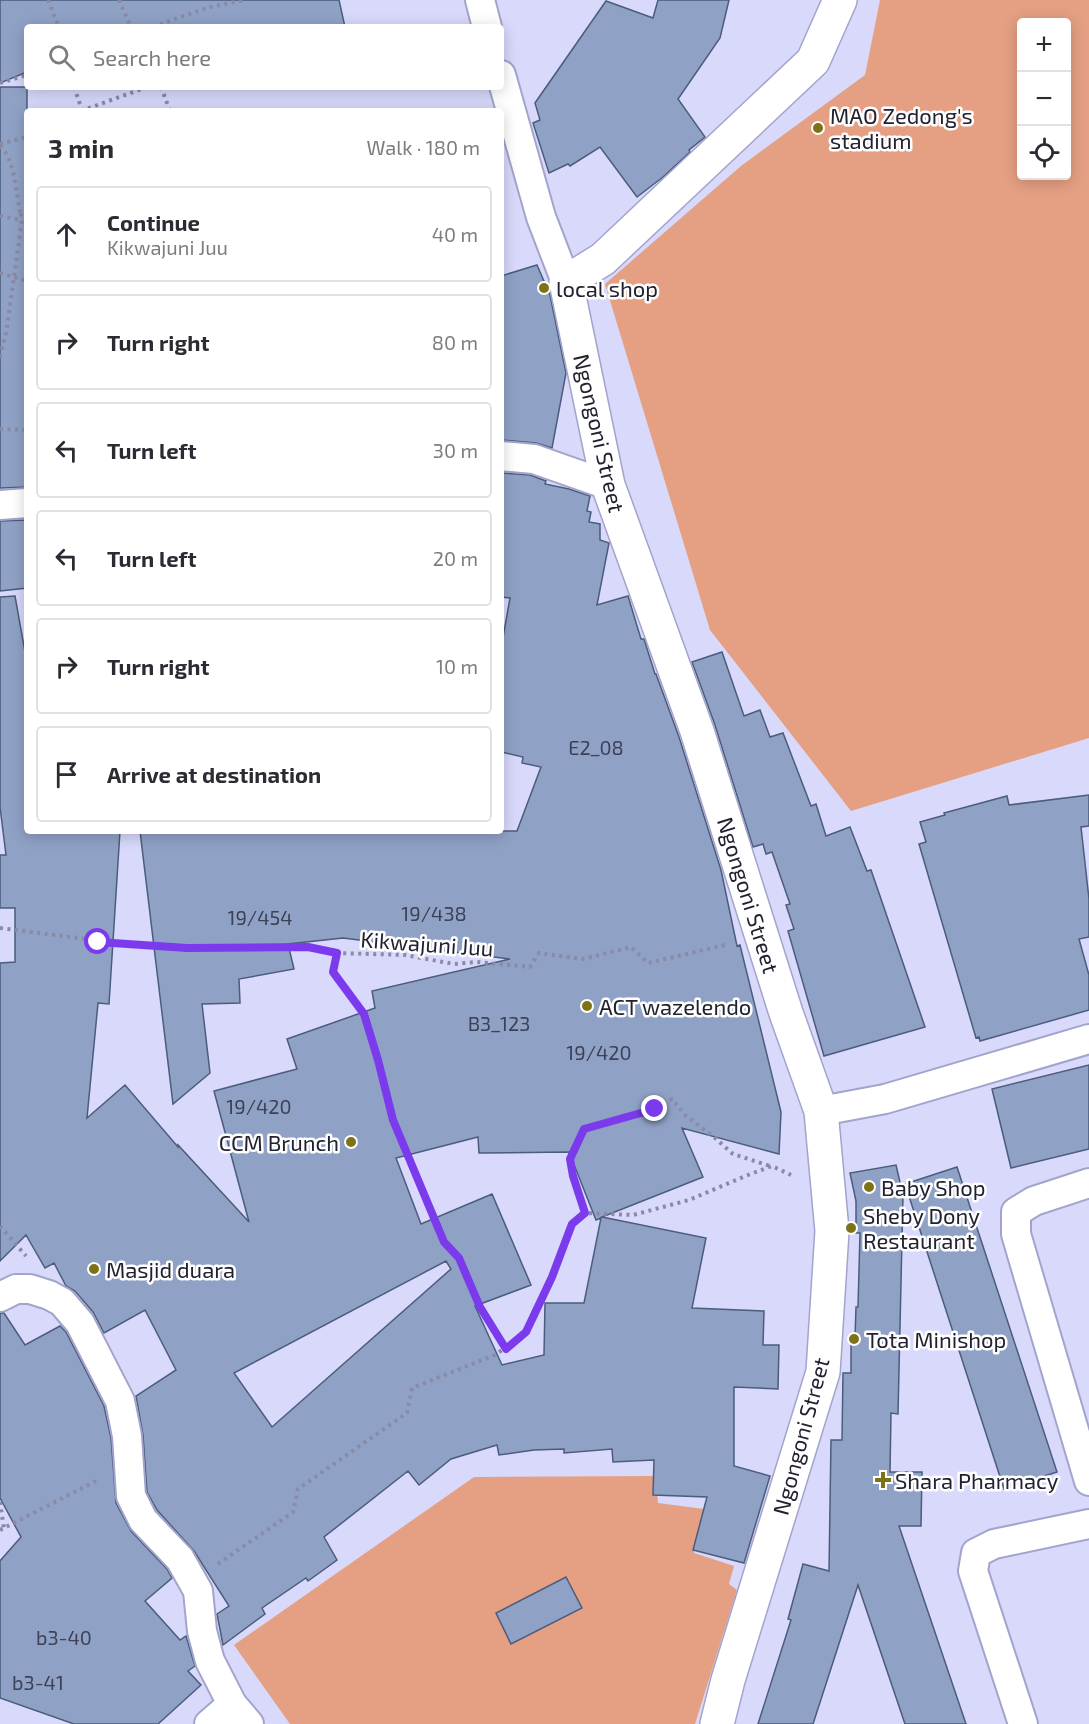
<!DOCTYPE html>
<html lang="en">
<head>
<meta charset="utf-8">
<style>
	body { margin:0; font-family:"Exo 2",sans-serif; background:#f7f7f7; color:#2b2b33 }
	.controls { position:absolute; right:18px; top:18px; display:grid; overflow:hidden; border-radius:6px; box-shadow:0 3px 15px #0003 }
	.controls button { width:54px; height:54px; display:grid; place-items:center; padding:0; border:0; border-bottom:2px solid #e1e1e2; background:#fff; color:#2b2b33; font:30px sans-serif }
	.stop { position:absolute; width:18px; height:18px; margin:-14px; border:4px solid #7c3aed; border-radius:50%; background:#fff }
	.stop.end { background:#7c3aed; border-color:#fff; box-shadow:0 2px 6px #0008 }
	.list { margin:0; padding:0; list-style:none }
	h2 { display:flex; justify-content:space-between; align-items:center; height:78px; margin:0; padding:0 24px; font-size:26px }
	h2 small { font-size:20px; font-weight:400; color:#7c7c81 }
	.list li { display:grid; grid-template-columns:39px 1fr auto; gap:18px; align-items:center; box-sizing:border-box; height:96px; margin:0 12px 12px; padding:0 12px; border:2px solid #e1e1e2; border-radius:6px }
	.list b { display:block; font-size:22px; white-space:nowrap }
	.list p { margin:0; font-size:20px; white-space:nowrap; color:#7c7c81 }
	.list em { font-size:20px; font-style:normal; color:#7c7c81 }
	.icon { flex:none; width:33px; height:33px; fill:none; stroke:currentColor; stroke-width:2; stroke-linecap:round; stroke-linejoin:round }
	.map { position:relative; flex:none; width:1089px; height:1724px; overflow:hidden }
	.search { position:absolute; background:#fff; box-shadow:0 3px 15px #0003; left:24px; top:24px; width:480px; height:66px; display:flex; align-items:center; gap:15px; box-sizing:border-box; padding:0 21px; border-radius:6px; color:#7c7c81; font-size:22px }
	.panel { position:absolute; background:#fff; box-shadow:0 3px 15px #0003; left:24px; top:108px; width:480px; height:726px; border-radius:6px }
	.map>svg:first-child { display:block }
	.green { fill:#e5a083; fill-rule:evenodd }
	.building { fill:#8fa2c6; stroke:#4b5c7c; stroke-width:1.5; fill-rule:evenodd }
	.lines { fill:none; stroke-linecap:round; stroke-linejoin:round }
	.minor-casing { stroke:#a3a4cc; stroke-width:32 }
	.tertiary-casing { stroke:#a3a4cc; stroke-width:36 }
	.path { stroke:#898aa4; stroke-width:4; stroke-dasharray:3 4.5; stroke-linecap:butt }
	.minor { stroke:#fff; stroke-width:28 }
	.tertiary { stroke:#fff; stroke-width:33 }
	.route { stroke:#7c3aed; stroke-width:8 }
	.poi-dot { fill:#7d7316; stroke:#fefefe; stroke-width:2 }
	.labels { text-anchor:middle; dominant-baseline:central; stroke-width:5; stroke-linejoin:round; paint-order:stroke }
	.number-label { font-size:20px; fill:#3c4156 }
	.poi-label { font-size:22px; fill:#212130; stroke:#fefefe; text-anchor:start }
	.street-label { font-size:22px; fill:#212130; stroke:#fefefe }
</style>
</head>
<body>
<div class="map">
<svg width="1089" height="1724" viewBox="0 0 1089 1724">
	<rect width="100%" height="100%" fill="#d8d9fb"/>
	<g class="green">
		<path d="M880,0H1089V738L851,811L710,630L605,284L741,166L865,75ZM1022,22H1066V176H1022Z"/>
		<path d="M656,1476L658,1503L704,1509L694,1553L734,1566L729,1584L737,1590L695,1724H290L234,1645L474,1477Z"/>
	</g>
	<g class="building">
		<path d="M0,0H339L345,27H27V72L0,83Z"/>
		<path d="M658,0H729L720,38L678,99L705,137L689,150L690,152L663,177L637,197L600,147L570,166L568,164L549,173L533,123L540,120L535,103L606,1L653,18Z"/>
		<path d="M0,87H27V487L0,488Z"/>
		<path d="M537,265L550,295L566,373L552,448L536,443L501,440V276Z"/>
		<path d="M501,473L530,475L546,481L545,484L569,489L590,496L587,511L591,512L589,522L600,524V540L609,543L597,605L628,596L641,639H644L655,674H656L679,737L721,870L737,946L740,945L781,1112L779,1154L682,1128L703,1177L602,1217L706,1238L692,1308L764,1311L763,1345H779L778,1389L734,1387V1466L770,1476L744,1563L693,1550L707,1497L653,1495L654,1460L613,1462L612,1449L564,1453V1449L534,1450L499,1455L497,1445L451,1459L419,1485L408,1471L324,1537L337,1560L308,1581L306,1578L262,1608L265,1614L223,1645L217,1614L229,1606L194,1551L157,1510L147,1492L143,1435L136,1396L176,1370L145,1310L104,1333L93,1312L75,1291L66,1286L54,1263L45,1268L26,1235L0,1261V963L15,962V908H0V855H6L0,807V597L15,596L27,663V831H120L109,1004L98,1003L87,1118L125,1085L178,1147V1145L249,1222L214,1091L297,1069L287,1039L375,1008L372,991L510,959L343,938L288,944L294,969L239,979L240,1003L202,1004L210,1073L173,1104L140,831H517L541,767L522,763L523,757L501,752V649L510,598L501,597ZM478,1137L479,1153L569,1152L596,1220L601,1218L584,1303H545L544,1355L502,1365L475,1306L531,1285L492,1194L421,1224L396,1158ZM446,1261L451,1269L272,1427L234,1373Z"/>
		<path d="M27,520V588L0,591V521Z"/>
		<path d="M722,652L744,716L760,710L770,737L783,733L811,806L816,804L826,836L850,827L867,871L871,870L925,1027L824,1056L788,931L794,929L786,905L790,904L772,852L766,854L763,844L753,847L715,725L692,662Z"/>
		<path d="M1089,795V826L1081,827L1089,899V937L1079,939L1089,975V1010L980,1041L979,1037L976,1038L919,844L926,842L920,822L945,815L944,813L1007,796L1009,805Z"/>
		<path d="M1089,1065V1149L1011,1168L992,1089Z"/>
		<path d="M896,1165L903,1195L898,1414L891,1413L890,1472H922L921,1526H899L966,1724H905L858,1585L813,1724H758L791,1620L788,1619L803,1564L829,1571L831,1440H842L843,1373H851V1338H855L856,1307H858L860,1233H856V1201L850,1173Z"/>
		<path d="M957,1167L1057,1472L1004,1489L905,1184Z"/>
		<path d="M0,1313H4L25,1345L60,1326L66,1332L104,1406L111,1438L116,1503L131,1531L167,1569L172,1578L145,1601L180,1640L186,1636L195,1666L188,1671L201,1685L158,1724H74L0,1698V1561L21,1537L0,1498Z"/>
		<path d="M566,1577L582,1608L511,1644L496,1613Z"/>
	</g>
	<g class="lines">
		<defs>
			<g id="minor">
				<path d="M480,0L487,27"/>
				<path d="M501,75L541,217L566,282"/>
				<path d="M501,456L534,459L608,485"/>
				<path d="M0,505L27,503"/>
				<path d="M821,1111L885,1099L1089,1039"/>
				<path d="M1089,1183L1034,1201L1016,1212V1234L1089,1481"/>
				<path d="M0,1297L16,1289H30L49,1295L62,1302L80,1323L120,1401L127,1436L131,1496L143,1520L180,1559L198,1591L202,1631L210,1661L232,1704L249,1724"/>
				<path d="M209,1724L232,1704"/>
				<path d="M1023,1724L973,1571L976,1553L994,1544L1089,1524"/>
			</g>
			<path id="tertiary" d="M717,1724L728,1680L823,1372L832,1231L821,1111L786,1013L697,731L608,485L566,282L603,259L813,61L840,0"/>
		</defs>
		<use href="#minor" class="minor-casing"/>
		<use href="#tertiary" class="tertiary-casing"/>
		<g class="path">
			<path d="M48,0L59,27"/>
			<path d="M119,0L131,27"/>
			<path d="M153,27L206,8L244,0"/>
			<path d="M0,83L27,75"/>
			<path d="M74,87L82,110"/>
			<path d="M161,87L170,111"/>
			<path d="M81,111L147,87"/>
			<path d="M0,144L27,137"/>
			<path d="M0,146C14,157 16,193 20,211L27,213"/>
			<path d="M0,216L22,220"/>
			<path d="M0,273L27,281"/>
			<path d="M0,357L6,333L22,220L20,211"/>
			<path d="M0,429L27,430"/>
			<path d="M0,928L126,944L187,948L308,947L337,953L405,955L454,964L477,962L530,967L539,953L583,959L631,947L648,963L729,944"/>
			<path d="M337,953L333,972L364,1014L393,1120L444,1242L459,1258L480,1307L505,1349"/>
			<path d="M585,1213L573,1176L570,1159L584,1129L655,1109L672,1099L685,1115L714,1137L733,1154L770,1166"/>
			<path d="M0,1226L26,1256"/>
			<path d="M0,1502L4,1529"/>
			<path d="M0,1530L98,1480"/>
			<path d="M218,1564L293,1512L298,1489L407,1413L412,1388L495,1355L527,1332L552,1277L572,1224L585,1213L633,1215L689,1200L748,1175L772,1166L791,1175"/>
		</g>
		<use href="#minor" class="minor"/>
		<use href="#tertiary" class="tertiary"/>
	</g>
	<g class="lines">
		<path class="route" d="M98,942L187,948L308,947L337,953L333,972L364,1014L378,1060L393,1120L444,1242L459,1258L480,1307L506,1349L526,1332L552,1277L572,1224L585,1213L573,1176L570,1159L584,1129L655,1109"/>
	</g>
	<g class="poi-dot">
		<circle cx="818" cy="128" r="6"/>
		<circle cx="544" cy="288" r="6"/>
		<circle cx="587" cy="1006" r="6"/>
		<circle cx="351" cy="1142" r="6"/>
		<circle cx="869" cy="1187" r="6"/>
		<circle cx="851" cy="1228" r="6"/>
		<circle cx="94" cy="1269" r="6"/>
		<circle cx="854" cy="1339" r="6"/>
		<path d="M880 1471h6v6h6v6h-6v6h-6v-6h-6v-6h6z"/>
	</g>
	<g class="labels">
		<g class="number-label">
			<text x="596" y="747">E2_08</text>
			<text x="434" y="913">19/438</text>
			<text x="260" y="917">19/454</text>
			<text x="499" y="1023">B3_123</text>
			<text x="599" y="1052">19/420</text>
			<text x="259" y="1106">19/420</text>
			<text x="64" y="1637">b3-40</text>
			<text x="38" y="1682">b3-41</text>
		</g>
		<g class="poi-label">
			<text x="830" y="115">MAO Zedong's<tspan x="830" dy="25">stadium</tspan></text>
			<text x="556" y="288">local shop</text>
			<text x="599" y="1006">ACT wazelendo</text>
			<text x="339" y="1142" text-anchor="end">CCM Brunch</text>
			<text x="881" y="1187">Baby Shop</text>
			<text x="863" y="1215">Sheby Dony<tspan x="863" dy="25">Restaurant</tspan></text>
			<text x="106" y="1269">Masjid duara</text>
			<text x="866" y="1339">Tota Minishop</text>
			<text x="895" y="1480">Shara Pharmacy</text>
		</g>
		<g class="street-label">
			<text transform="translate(600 433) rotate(77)">Ngongoni Street</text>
			<text transform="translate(749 895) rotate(73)">Ngongoni Street</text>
			<text transform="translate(427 943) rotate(4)">Kikwajuni Juu</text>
			<text transform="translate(800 1436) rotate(-75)">Ngongoni Street</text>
		</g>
	</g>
</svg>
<div class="controls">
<button>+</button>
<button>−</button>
<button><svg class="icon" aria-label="locate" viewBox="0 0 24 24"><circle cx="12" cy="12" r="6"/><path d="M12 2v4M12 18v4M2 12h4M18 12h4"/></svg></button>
</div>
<div class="stop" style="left:98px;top:942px"></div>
<div class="stop end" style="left:655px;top:1109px"></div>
<div class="search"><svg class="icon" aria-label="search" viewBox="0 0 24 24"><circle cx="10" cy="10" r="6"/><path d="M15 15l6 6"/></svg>Search here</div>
<section class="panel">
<h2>3 min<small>Walk · 180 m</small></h2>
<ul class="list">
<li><svg class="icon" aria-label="ahead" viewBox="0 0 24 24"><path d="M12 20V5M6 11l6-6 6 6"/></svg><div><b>Continue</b><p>Kikwajuni Juu</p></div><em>40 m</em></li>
<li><svg class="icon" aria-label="right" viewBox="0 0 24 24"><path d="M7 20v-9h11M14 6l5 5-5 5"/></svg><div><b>Turn right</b></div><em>80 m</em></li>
<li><svg class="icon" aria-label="left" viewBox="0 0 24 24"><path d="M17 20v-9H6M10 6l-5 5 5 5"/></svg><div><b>Turn left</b></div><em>30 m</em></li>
<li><svg class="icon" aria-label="left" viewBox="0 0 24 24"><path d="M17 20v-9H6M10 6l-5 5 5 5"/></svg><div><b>Turn left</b></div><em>20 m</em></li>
<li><svg class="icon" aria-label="right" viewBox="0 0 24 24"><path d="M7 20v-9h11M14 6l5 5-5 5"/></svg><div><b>Turn right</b></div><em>10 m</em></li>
<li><svg class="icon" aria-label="arrive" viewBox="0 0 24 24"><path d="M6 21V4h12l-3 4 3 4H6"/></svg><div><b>Arrive at destination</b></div></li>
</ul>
</section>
</div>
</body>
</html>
